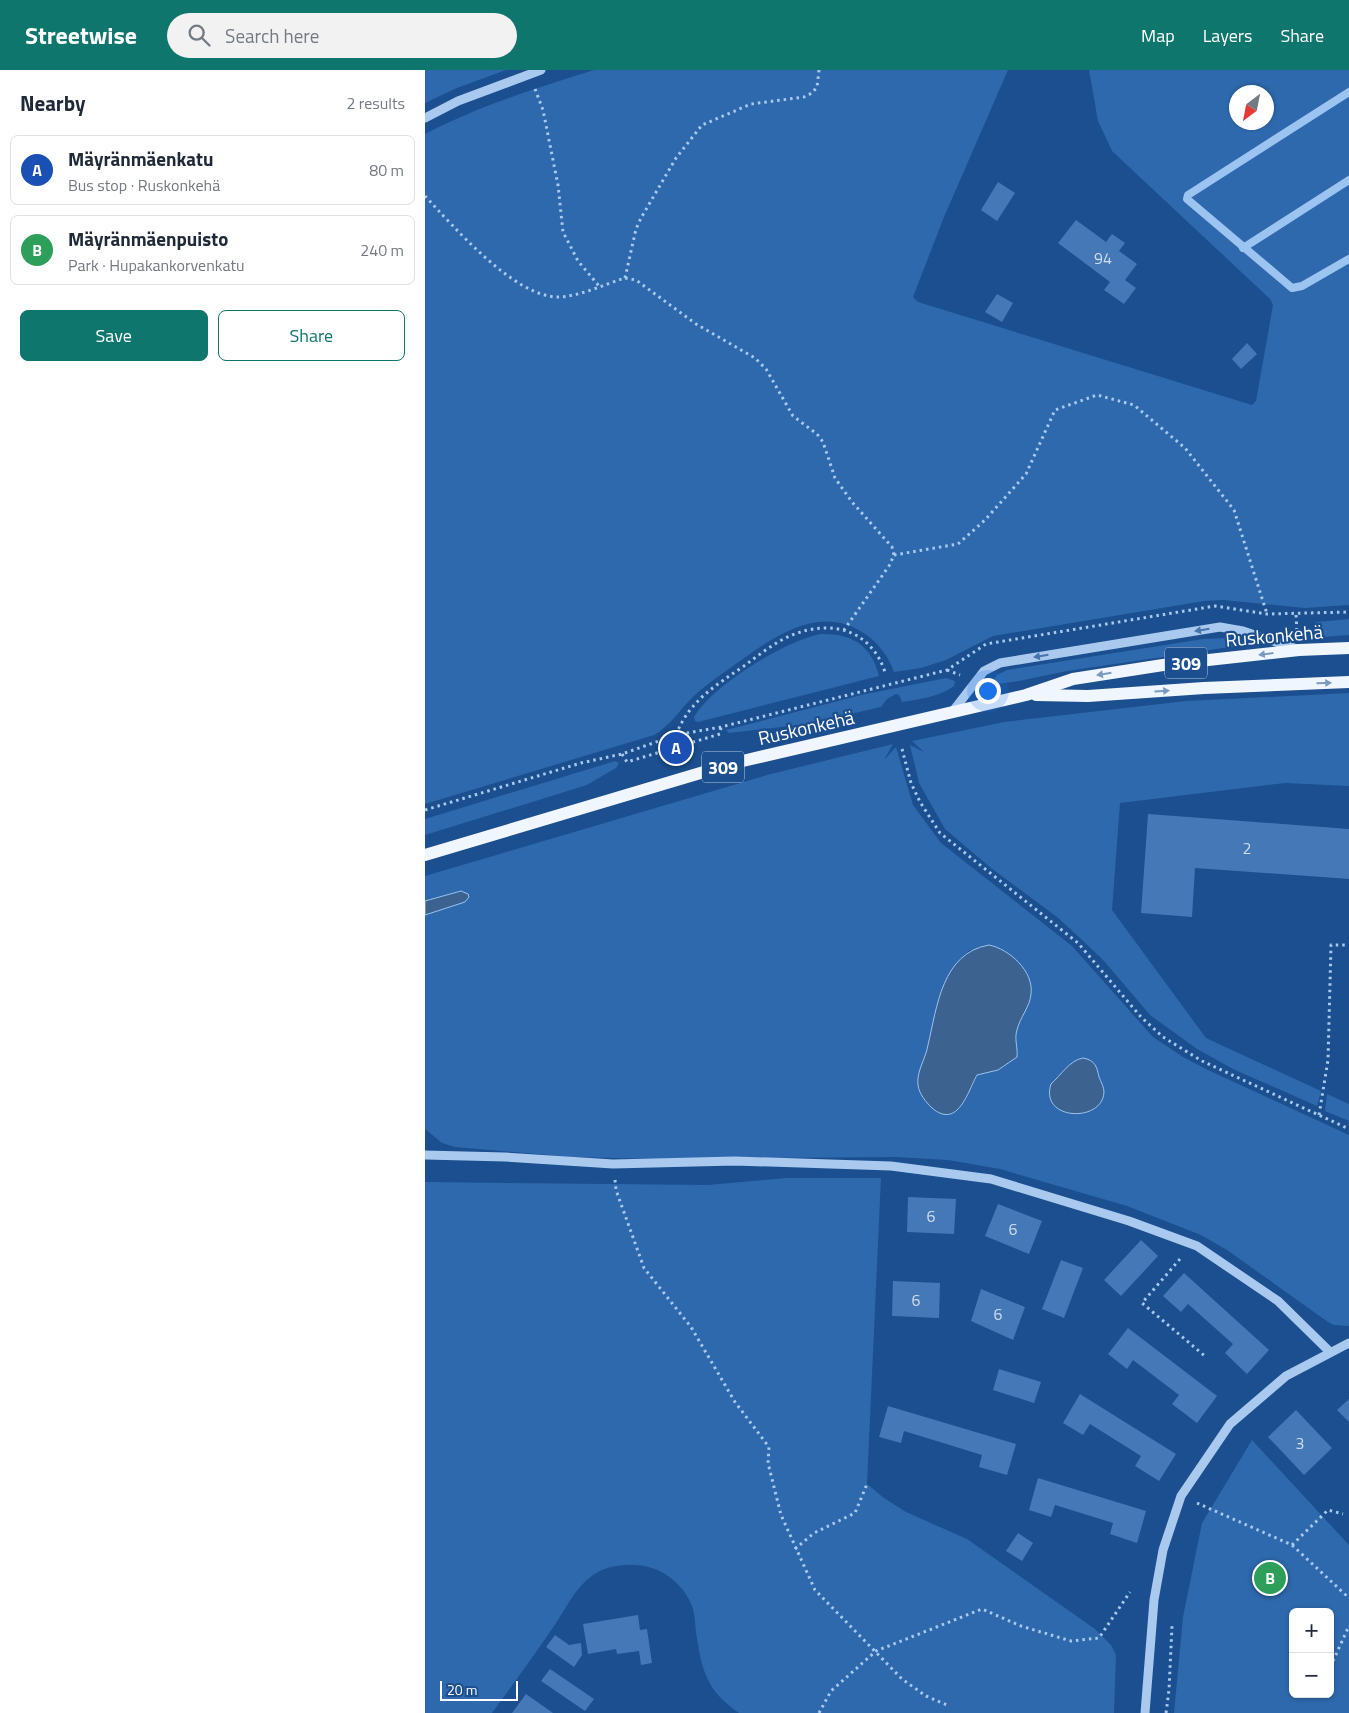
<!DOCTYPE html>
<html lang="en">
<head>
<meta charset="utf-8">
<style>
	body { margin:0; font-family:"Titillium Web",sans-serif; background:#f2f2f3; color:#1f2937 }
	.controls { position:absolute; right:15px; bottom:15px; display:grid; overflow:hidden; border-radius:8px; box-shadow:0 1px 4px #0004 }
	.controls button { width:45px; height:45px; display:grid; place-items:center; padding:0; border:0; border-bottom:1px solid #e0e1e3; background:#fff; color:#1f2937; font:25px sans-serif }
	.compass { position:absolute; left:804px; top:15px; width:45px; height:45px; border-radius:50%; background:#fff; box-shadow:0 1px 4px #0004; rotate:212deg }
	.scale { position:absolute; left:15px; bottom:12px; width:78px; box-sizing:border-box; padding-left:5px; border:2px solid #fff; border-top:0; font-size:14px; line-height:18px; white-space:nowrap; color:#fff; -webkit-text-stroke:4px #1b4f8f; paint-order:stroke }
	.you { position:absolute; left:562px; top:620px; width:18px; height:18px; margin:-12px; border:4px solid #fff; border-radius:50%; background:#1a73e8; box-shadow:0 0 0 8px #1a73e833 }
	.badge { display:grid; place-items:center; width:32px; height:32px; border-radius:50%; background:#0f766e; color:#fff; font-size:16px; font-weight:700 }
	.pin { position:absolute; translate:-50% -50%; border:2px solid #fff; box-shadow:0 1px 5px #0006 }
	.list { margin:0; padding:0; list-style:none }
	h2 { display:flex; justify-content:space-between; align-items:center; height:65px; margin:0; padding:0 20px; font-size:21px }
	h2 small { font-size:16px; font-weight:400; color:#747a83 }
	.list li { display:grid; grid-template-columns:32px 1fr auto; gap:15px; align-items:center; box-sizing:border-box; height:70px; margin:0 10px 10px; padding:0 10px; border:1px solid #e0e1e3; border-radius:8px }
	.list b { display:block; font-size:19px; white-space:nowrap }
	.list p { margin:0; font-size:16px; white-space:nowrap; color:#747a83 }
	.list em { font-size:16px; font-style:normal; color:#747a83 }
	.actions { display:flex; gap:10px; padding:15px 20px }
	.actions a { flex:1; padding:11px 0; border:1px solid #0f766e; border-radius:8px; text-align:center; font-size:18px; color:#0f766e }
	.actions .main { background:#0f766e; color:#fff }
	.icon { flex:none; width:28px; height:28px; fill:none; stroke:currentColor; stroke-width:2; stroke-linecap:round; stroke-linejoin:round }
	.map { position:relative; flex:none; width:924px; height:1643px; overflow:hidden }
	header { display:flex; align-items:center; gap:30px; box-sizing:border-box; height:70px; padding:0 25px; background:#0f766e; color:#fff }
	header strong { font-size:24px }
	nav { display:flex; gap:28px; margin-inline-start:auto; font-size:18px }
	.search { width:350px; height:45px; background:#f2f2f3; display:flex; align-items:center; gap:12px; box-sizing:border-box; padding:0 18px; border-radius:28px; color:#747a83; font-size:19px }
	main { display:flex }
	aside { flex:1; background:#fff }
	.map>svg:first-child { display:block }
	.green { fill:#2e69ad; fill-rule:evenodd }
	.water { fill:#3c6290; stroke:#9cc4f0 }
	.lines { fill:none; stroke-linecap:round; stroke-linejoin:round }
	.stream { stroke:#9cc4f0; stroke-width:8 }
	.building { fill:#4478b7 }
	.path { stroke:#a9c9ee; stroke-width:3; stroke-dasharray:2.5 4; stroke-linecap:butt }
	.minor { stroke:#a9c9ee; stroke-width:9 }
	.major { stroke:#f0f6ff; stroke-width:12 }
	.oneway { fill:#4674ac }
	.oneway2 { fill:#7b9ac1 }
	.labels { text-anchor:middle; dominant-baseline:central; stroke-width:4.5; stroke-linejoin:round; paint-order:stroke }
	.number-label { font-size:16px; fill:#d0dded }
	.shield { fill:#1b4f8f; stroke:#bbcadd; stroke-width:1 }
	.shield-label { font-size:18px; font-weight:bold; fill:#fff }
	.street-label { font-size:19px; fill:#fff; stroke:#1b4f8f }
</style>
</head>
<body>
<header>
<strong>Streetwise</strong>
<div class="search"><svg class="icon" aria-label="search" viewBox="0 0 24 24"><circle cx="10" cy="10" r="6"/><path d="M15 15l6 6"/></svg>Search here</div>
<nav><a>Map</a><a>Layers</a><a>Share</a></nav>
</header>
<main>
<aside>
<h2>Nearby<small>2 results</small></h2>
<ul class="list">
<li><span class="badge" style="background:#1a4fb4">A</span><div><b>Mäyränmäenkatu</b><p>Bus stop · Ruskonkehä</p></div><em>80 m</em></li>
<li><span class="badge" style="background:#2e9e5b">B</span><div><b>Mäyränmäenpuisto</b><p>Park · Hupakankorvenkatu</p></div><em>240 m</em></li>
</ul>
<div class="actions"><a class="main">Save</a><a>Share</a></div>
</aside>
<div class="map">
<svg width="924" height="1643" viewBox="0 0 924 1643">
	<rect width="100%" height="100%" fill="#1b4f8f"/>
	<g class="green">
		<path d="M0,0H81L32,18L0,33Z"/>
		<path d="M169,0H583L519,147L488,227L493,232L827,335L831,331L848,235L845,229L687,81L673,51L664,0H924V535L880,538L798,530L779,531L568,566L521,590L496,598L469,602C462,582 448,567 430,558C389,538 347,568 315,591C300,602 284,612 270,625C256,638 246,655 229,665L0,734V64C54,36 111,18 169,0ZM812,22H842V52H812Z"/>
		<path d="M924,549V565L898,567L890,563L889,555L892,552Z"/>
		<path d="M395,564C427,563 446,575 454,606L273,652L270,651L269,647C286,616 360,571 395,564Z"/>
		<path d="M800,568L819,575L642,601L594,611L572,614L568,611L572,605L582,600L778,569Z"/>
		<path d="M521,608L530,611L529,616C514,627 496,629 477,632L474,625L471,624L462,629L456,637L382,654L304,663L301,660L436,625Z"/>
		<path d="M924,623V716L860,713L695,733L687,840L781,968L896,1021L892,1036L810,1000L772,979L725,945L679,891L655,868L632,847L566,798L520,759L494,713L485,675L499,682L487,671L579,652L761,631Z"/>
		<path d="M468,674L459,690L471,677L488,735L516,773L647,876L728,967L758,987L783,1000L924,1065V1256L909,1255L903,1252L802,1180L776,1165L702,1136L575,1099L523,1090L470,1087L232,1089L147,1087L30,1077L17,1073L0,1059V845L39,832L36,821L0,831V806L342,705ZM545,880L602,903C612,926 598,938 592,959C589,968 593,978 592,987L578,997L552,1005L546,1019L500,1029C488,1012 498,996 503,978C513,939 511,909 545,880ZM658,988C673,991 671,1003 677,1014L625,1026L626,1014Z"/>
		<path d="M190,691L194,693L191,698L162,715L0,765V749Z"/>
		<path d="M902,1024L924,1034V1051L900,1041Z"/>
		<path d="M361,1108H456L442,1414L459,1428L481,1442L542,1469L670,1559L686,1575L691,1585L689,1643H314C281,1620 277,1601 271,1562C270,1554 270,1544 267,1536C260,1518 245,1504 227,1498C209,1492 183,1494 168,1505C150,1518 143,1535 131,1553C111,1583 89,1613 67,1643H0V1112L283,1115Z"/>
		<path d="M827,1370L924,1475V1643H749L758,1547L777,1453ZM868,1542H905V1624H868Z"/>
	</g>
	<g class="water">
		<path d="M36,821L43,824L44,827L40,832L0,845V831Z"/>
		<path d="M564,875C584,879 609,901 606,924C605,937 595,947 592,960C589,968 593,978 592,987L573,1000L552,1005C543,1021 533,1060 507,1038C501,1032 494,1024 493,1015C491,1002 501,988 503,975C512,937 517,883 564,875Z"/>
		<path d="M658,988C670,990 672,997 674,1007C676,1012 679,1017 679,1022C678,1053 614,1051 626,1014C636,1005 645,990 658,988Z"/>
	</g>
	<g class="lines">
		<g class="stream">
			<path d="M924,22L763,125L762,129L867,218L877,216L924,189"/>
			<path d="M818,178L924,110"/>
		</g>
	</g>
	<g class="building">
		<path d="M573,112L590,123L572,151L556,140Z"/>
		<path d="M651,150L681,172L687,164L700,173L694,181L712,194L700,210L711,218L699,234L679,220L685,212L633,173Z"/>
		<path d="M572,224L588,233L577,252L560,242Z"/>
		<path d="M822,273L832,284L816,299L807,289Z"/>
		<path d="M723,744L924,759V809L770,798L767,847L716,843Z"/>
		<path d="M483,1127L531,1129L529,1164L482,1162Z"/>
		<path d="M573,1134L617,1151L604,1184L560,1166Z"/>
		<path d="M716,1170L733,1186L696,1226L679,1210Z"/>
		<path d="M636,1190L658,1198L639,1248L617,1239Z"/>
		<path d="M759,1203L844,1280L822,1304L800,1283L808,1274L763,1234L756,1242L738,1226Z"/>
		<path d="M468,1211L515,1213L514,1248L467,1246Z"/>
		<path d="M556,1219L600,1237L588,1270L546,1251Z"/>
		<path d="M703,1258L792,1326L772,1353L747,1334L754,1325L708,1290L702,1299L683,1284Z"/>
		<path d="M574,1299L616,1312L609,1333L568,1320Z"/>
		<path d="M655,1324L751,1384L734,1411L710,1396L716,1386L665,1354L658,1365L638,1353Z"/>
		<path d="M924,1329V1352L912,1340Z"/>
		<path d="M463,1336L591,1374L582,1405L554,1397L557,1385L479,1361L476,1373L454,1367Z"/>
		<path d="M871,1340L907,1378L879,1405L843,1367Z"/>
		<path d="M613,1408L721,1441L712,1473L685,1464L688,1453L630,1435L626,1447L604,1440Z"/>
		<path d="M593,1463L608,1473L597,1491L581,1481Z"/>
		<path d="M213,1545L215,1560L222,1559L227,1593L216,1595L214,1581L192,1584L191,1579L163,1584L158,1554Z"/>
		<path d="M130,1565L144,1575L156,1573L157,1585L149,1597L121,1577Z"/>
		<path d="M125,1599L169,1629L160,1641L116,1611Z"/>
		<path d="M101,1624L128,1643H87Z"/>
	</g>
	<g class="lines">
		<g class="path">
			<path d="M110,19L118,40L133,115L138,162L153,191L174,216"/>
			<path d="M0,126C28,156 90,228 134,227C156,226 180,214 200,208L211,210L271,254L330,288L341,299L368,346L392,364L398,372L410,408L427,432L467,477L469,485L464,496L419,560"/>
			<path d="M200,208L211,159L216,148L251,88L277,55L326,34L379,27L387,23L392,17L394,0"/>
			<path d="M469,485L533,474L560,450L601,404L630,340L672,325L709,335L760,378L809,440L842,544"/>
			<path d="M871,545L872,562"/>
			<path d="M522,600L535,605"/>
			<path d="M251,665C264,631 290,616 319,596C334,585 350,572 367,565C407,549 446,560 460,602"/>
			<path d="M477,679L486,713L495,732L515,763L653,873L716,947L738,967L777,991L924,1059"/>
			<path d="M197,684L202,692L295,664L296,657"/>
			<path d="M0,740L156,693L197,684L251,665L296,657L522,600L561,574L790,536L842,544L924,542"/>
			<path d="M894,1045L903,990L906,875H920"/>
			<path d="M190,1110L191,1120L219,1198L266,1257L310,1332L344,1377L343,1393L356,1445L390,1520L477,1609L501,1626L522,1635"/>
			<path d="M755,1189L717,1233L781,1287"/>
			<path d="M772,1433L867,1475L924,1528"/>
			<path d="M867,1475L903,1440L918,1444"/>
			<path d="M370,1479L389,1463L430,1443L442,1414"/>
			<path d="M908,1591L924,1556"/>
			<path d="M394,1643L406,1621L451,1581L557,1539L596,1556L646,1571L674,1568L705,1522"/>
			<path d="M741,1643L744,1620L747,1556"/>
		</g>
		<g class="minor">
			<path d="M0,48L33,31L116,0"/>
			<path d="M528,641L559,601L575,593L795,557L818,561L872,579"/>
			<path d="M0,1085L80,1087L188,1094L310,1091L466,1096L566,1109L704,1151L772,1176L853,1231L905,1282"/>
			<path d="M720,1643L729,1530L738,1480L756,1426L805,1354L861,1306L924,1273"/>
		</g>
		<g class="major">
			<path d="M611,625L663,626L779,618L924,612"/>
			<path d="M0,785L309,693L601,625L648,609L738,595L874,580L924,578"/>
		</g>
	</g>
	<defs><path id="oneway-solid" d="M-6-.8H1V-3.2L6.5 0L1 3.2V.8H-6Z" transform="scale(1.25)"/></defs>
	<g class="oneway">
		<use href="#oneway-solid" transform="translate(777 560) rotate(171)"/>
		<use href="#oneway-solid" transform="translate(616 586) rotate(171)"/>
	</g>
	<g class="oneway2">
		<use href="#oneway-solid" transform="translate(841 584) rotate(173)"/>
		<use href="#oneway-solid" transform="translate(679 604) rotate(171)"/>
		<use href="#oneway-solid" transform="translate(899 613) rotate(-2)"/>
		<use href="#oneway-solid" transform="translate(737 621) rotate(-4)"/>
	</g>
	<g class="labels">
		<g class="number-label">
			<text x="678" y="188">94</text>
			<text x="822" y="778">2</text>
			<text x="506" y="1146">6</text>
			<text x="588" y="1159">6</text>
			<text x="491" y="1230">6</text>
			<text x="573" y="1244">6</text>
			<text x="875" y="1373">3</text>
		</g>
		<g class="shield">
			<rect x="740" y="577.5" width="42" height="31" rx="4"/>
			<rect x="277" y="681.5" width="42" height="31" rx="4"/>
		</g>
		<g class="shield-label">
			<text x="761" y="593">309</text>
			<text x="298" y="697">309</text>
		</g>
		<g class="street-label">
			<text transform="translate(849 565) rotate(-5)">Ruskonkehä</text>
			<text transform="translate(381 657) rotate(-13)">Ruskonkehä</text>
		</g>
	</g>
</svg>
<div class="controls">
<button>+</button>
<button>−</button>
</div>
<svg class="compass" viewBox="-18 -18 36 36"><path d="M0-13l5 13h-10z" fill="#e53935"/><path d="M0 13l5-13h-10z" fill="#747a83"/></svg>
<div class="scale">20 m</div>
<div class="you"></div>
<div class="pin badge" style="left:251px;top:678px;background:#1a4fb4">A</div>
<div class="pin badge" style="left:845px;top:1508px;background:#2e9e5b">B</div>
</div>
</main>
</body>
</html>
